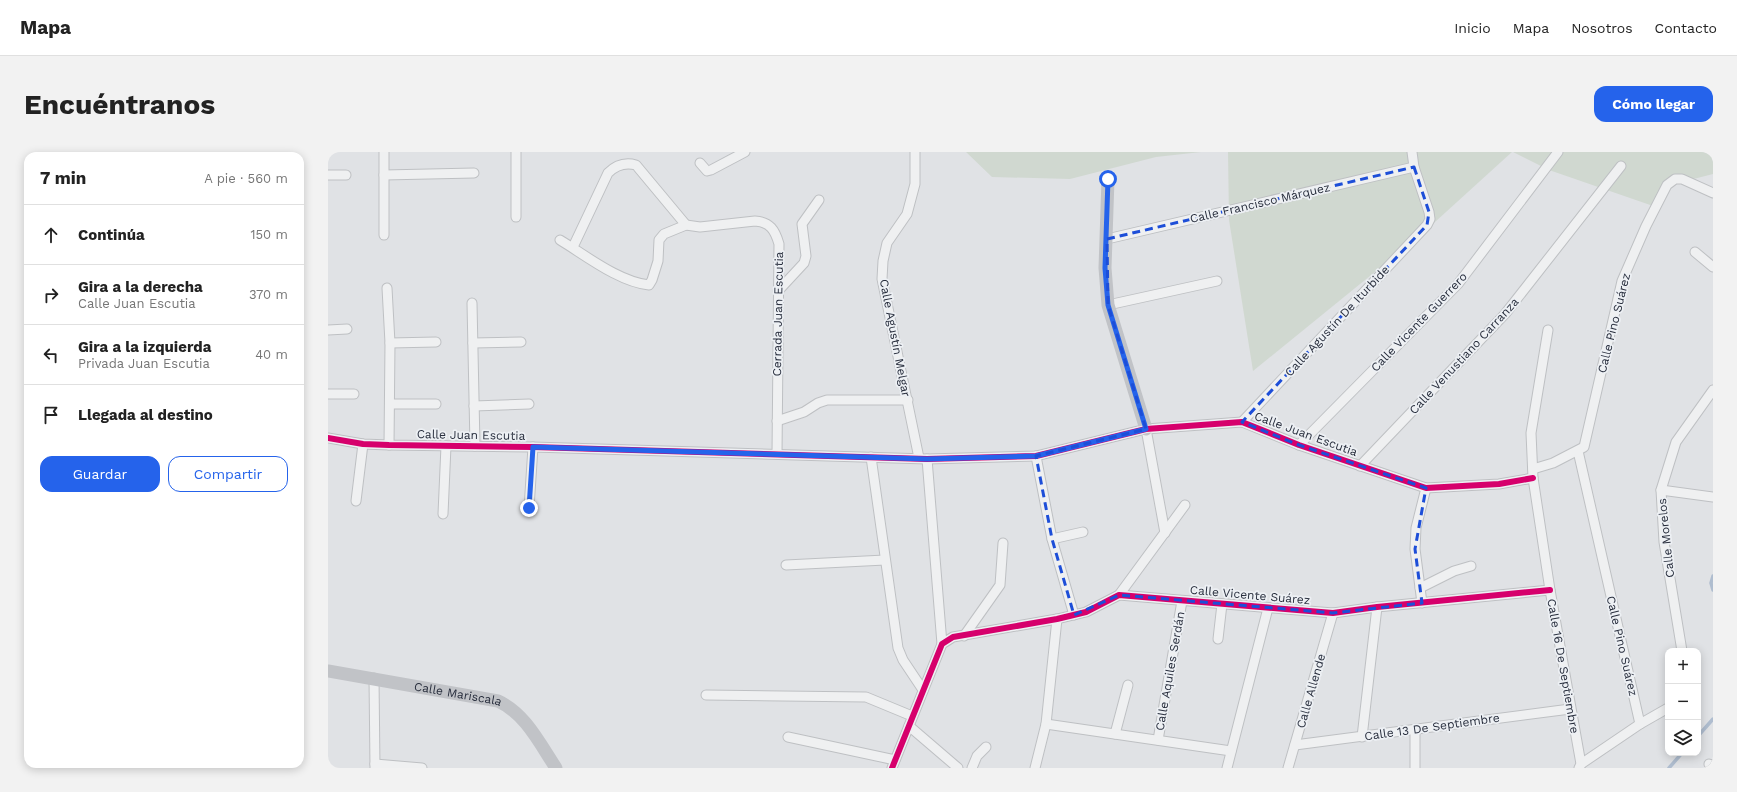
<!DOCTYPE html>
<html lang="es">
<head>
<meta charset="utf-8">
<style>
	body { margin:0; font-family:"Work Sans",sans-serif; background:#f2f2f2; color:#222 }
	.controls { position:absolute; right:12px; bottom:12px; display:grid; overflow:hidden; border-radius:8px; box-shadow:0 2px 10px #0003 }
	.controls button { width:36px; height:36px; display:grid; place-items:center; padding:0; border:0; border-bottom:1px solid #e0e0e0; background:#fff; color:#222; font:20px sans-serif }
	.stop { position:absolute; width:12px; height:12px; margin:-9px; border:3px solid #2563eb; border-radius:50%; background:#fff }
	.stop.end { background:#2563eb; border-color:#fff; box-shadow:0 1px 4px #0008 }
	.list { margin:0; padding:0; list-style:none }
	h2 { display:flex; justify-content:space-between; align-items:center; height:52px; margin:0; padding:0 16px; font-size:17px }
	h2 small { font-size:13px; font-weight:400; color:#767676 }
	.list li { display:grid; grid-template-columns:26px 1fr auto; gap:12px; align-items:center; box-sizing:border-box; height:60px; padding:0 16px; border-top:1px solid #e0e0e0 }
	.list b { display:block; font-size:15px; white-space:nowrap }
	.list p { margin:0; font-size:13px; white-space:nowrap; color:#767676 }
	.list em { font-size:13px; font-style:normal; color:#767676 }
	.actions { display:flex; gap:8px; padding:12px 16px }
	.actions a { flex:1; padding:9px 0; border:1px solid #2563eb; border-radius:12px; text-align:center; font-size:14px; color:#2563eb }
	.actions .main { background:#2563eb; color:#fff }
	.icon { flex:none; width:22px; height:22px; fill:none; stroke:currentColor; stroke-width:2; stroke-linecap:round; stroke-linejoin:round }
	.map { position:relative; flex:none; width:1385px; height:616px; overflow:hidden; border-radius:12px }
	header { display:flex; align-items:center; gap:24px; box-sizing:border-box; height:56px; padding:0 20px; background:#fff; border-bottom:1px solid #e0e0e0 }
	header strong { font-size:19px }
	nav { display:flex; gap:22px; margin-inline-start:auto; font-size:14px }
	.intro { display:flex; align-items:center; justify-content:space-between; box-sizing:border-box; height:96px; padding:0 24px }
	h1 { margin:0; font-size:28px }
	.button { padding:10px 18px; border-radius:12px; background:#2563eb; color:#fff; font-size:14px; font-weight:700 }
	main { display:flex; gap:24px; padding:0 24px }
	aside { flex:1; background:#fff; border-radius:12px; box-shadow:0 2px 10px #0003 }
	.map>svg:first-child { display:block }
	.green { fill:#d0d8d0 }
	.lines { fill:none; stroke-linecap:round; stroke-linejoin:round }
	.stream { stroke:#afbdcf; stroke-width:3.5 }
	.street-casing { stroke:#bec0c3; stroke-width:11 }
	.street { stroke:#eff0f1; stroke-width:9 }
	.secondary { stroke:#c1c3c7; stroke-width:13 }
	.cycleway-casing { stroke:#edf0f4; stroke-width:8 }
	.cycleway { stroke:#d6006c; stroke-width:6 }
	.route { stroke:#2563eb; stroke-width:5 }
	.marked { fill:none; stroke:#1d4ed8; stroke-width:3; stroke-dasharray:8 5; stroke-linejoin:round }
	.labels { text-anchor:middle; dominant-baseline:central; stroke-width:3.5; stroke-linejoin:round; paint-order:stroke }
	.street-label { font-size:12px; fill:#282e3d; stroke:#edf0f4 }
</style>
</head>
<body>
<header>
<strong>Mapa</strong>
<nav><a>Inicio</a><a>Mapa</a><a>Nosotros</a><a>Contacto</a></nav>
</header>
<div class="intro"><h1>Encuéntranos</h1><a class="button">Cómo llegar</a></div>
<main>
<aside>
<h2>7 min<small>A pie · 560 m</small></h2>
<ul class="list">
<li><svg class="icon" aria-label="ahead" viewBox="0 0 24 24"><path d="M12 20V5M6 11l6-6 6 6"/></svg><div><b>Continúa</b></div><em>150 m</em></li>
<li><svg class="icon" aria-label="right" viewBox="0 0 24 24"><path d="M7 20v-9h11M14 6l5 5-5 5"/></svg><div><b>Gira a la derecha</b><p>Calle Juan Escutia</p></div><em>370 m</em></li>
<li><svg class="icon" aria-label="left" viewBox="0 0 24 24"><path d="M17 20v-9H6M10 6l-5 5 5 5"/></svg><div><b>Gira a la izquierda</b><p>Privada Juan Escutia</p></div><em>40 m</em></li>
<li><svg class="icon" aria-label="arrive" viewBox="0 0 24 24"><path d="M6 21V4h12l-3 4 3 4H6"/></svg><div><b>Llegada al destino</b></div></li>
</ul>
<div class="actions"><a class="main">Guardar</a><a>Compartir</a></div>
</aside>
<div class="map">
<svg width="1385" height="616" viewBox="0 0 1385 616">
	<rect width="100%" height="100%" fill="#e0e2e5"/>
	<g class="green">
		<path d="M638,0H873L828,5L742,27L664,25Z"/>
		<path d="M900,0H1184L1096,80L925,219L901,68Z"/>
		<path d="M1185,0H1385V22L1346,32L1328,55L1221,18Z"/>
	</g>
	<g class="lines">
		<g class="stream">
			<path d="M1385,424L1383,431L1385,438"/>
			<path d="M1370,584L1385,567"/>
			<path d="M1341,616L1354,601"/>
		</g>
		<defs>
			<g id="street">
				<path d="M188,0V65"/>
				<path d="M587,0V32L579,62L559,91L555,109L554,127L591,306"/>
				<path d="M372,11L379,19L383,18L417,0"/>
				<path d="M0,23H18"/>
				<path d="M56,23L146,21"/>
				<path d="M56,83V0"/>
				<path d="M779,87L1086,15"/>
				<path d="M232,88C257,103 291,130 321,133L324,128L330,109L331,88L336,82L358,73L372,75L427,69C442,70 447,78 451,92L449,302"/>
				<path d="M245,95L280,21C288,13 297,10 308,13L358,73"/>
				<path d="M1367,100L1385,115"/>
				<path d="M59,136L62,191L61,293"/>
				<path d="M450,139L476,111L478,104L474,72L491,48"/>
				<path d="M144,151L147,294"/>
				<path d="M780,153L889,129"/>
				<path d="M0,178L19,177"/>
				<path d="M1220,178L1203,281L1205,326L1222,438L1253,612L1251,616"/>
				<path d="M62,191L108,190"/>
				<path d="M145,191L193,190"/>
				<path d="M0,242H26"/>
				<path d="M62,252H108"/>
				<path d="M146,254L201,252"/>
				<path d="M449,269L476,260L490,251L499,248H580"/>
				<path d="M914,270L1099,73L1102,67L1101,60L1086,15L1084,0"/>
				<path d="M818,277L837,381"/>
				<path d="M0,286L35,292L61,293L205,295L599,307L708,304L818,277L914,270L971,293L1098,336L1171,332L1205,326"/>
				<path d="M971,293L1130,132L1230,0"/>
				<path d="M1250,299L1312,572"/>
				<path d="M708,304L724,387L746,463"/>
				<path d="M543,305L570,496L575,508L595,538"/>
				<path d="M599,307L614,492"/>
				<path d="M1032,314L1177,162L1293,14"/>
				<path d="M1205,317L1225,311L1256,295L1294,129L1318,74L1339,33L1347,27H1354L1385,41"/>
				<path d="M1333,338L1385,345"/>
				<path d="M28,349L35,292"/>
				<path d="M201,356L205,295"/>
				<path d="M115,362L118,294"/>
				<path d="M724,387L755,380"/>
				<path d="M458,413L557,408"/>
				<path d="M1092,436L1126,419L1143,414"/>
				<path d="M791,443L857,353"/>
				<path d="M1094,451L1087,397L1088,376L1098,336"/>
				<path d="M636,484L672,433L675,391"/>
				<path d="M890,487L894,452"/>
				<path d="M1354,499L1336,390L1333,338L1348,290L1385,238"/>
				<path d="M46,526L47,616"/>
				<path d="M378,543L538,545L584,564"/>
				<path d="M718,572L903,599"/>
				<path d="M581,574L630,616"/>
				<path d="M787,582L800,533"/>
				<path d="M460,585L567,608"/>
				<path d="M1034,585L1049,455"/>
				<path d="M830,588L854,449"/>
				<path d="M967,593L1242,557"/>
				<path d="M47,612L94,616"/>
				<path d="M1253,612L1312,572L1340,556"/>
				<path d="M1381,612L1385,614"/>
				<path d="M564,616L614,492L625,485L729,467L758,460L791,443L1005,461L1049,455L1222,438"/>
				<path d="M644,616L649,604L658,595"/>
				<path d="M707,616L718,572L729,467"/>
				<path d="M899,616L940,456"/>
				<path d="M960,616L1005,461"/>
				<path d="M1087,616V578"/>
			</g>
		</defs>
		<use href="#street" class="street-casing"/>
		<use href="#street" class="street"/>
		<g class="secondary">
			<path d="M780,27L777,116L780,153L818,277"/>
			<path id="s1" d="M0,519L170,549C197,561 212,592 228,616"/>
		</g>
		<defs>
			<g id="cycleway">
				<path d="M0,286L35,292L61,293L205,295L599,307L708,304L818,277L914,270L971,293L1098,336L1171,332L1205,326"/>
				<path d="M564,616L614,492L625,485L729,467L758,460L791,443L1005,461L1049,455L1222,438"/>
			</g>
		</defs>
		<use href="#cycleway" class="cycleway-casing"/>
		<use href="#cycleway" class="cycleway"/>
	</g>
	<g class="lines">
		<path class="route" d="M201,356L205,295L599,307L708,304L818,277L780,153L777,116L780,27"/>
	</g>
	<path class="marked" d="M1086,15L1101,60L1099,73L914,270L971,293L1098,336L1087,397L1094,451L1005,461L791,443L746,463L724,387L708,304L818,277L780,153L779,87Z"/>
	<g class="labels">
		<g class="street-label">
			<text transform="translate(932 51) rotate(-13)">Calle Francisco Márquez</text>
			<text transform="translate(450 162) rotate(-89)">Cerrada Juan Escutia</text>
			<text transform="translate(1009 169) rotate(-47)">Calle Agustín De Iturbide</text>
			<text transform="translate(1091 170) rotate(-46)">Calle Vicente Guerrero</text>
			<text transform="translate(1286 171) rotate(-76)">Calle Pino Suárez</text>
			<text transform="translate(567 186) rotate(79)">Calle Agustín Melgar</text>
			<text transform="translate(1136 204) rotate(-47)">Calle Venustiano Carranza</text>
			<text transform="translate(978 282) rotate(20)">Calle Juan Escutia</text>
			<text transform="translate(143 283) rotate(1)">Calle Juan Escutia</text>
			<text transform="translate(1338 386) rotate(-96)">Calle Morelos</text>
			<text transform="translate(922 443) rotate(5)">Calle Vicente Suárez</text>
			<text transform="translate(1294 494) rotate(77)">Calle Pino Suárez</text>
			<text transform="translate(1235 514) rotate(80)">Calle 16 De Septiembre</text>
			<text transform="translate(842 519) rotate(-80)">Calle Aquiles Serdán</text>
			<text transform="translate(983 539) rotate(-74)">Calle Allende</text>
			<text stroke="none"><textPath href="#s1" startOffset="132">Calle Mariscala</textPath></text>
			<text transform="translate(1104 575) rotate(-8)">Calle 13 De Septiembre</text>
		</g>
	</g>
</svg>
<div class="controls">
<button>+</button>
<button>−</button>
<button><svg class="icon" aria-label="layers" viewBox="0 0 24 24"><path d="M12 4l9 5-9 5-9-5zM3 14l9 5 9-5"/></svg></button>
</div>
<div class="stop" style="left:780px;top:27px"></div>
<div class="stop end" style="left:201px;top:356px"></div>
</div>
</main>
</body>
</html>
